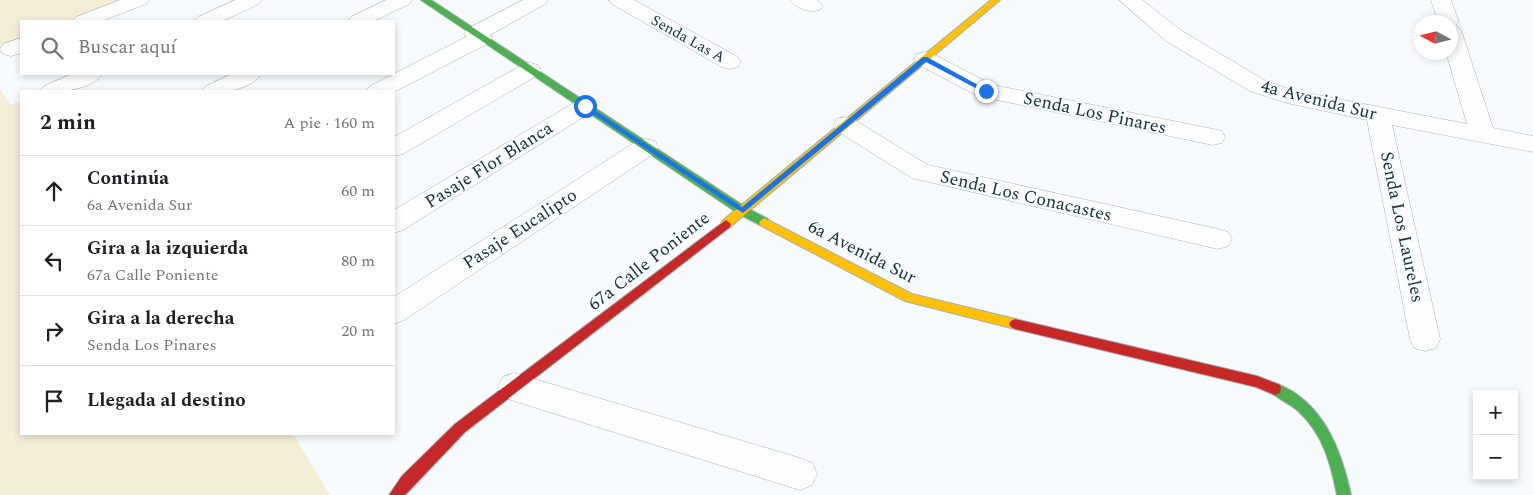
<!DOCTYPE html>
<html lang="es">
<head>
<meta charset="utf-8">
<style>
	body { margin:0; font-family:Spectral,serif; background:#f6f6f6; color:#202124 }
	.controls { position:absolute; right:15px; bottom:15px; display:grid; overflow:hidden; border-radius:0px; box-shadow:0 2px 8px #0003 }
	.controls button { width:45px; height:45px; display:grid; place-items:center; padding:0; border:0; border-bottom:1px solid #e0e0e0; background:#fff; color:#202124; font:25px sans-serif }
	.compass { position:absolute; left:1413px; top:15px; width:45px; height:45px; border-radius:50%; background:#fff; box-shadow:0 2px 8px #0003; rotate:277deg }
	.stop { position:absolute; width:15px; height:15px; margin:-11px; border:4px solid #1a73e8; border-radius:50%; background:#fff }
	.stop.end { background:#1a73e8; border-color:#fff; box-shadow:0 1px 5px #0008 }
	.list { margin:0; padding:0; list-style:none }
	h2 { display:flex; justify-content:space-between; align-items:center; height:65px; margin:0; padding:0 20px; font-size:21px }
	h2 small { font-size:16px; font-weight:400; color:#757577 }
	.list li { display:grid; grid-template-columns:32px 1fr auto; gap:15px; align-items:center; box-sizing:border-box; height:70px; padding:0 20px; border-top:1px solid #e0e0e0 }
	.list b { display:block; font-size:19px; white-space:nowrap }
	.list p { margin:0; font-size:16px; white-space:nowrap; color:#757577 }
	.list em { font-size:16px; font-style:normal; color:#757577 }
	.icon { flex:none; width:28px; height:28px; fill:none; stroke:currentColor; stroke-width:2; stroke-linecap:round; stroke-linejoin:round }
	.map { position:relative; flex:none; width:1533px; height:495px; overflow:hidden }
	.search { position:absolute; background:#fff; box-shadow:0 2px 8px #0003; left:20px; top:20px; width:375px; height:55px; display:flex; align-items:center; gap:12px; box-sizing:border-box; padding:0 18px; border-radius:0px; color:#757577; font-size:19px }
	.panel { position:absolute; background:#fff; box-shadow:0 2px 8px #0003; left:20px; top:90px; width:375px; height:345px; border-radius:0px }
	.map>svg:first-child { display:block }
	.green { fill:#f5eed7 }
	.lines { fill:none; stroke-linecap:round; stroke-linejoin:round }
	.street-casing { stroke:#a7afb2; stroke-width:1 }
	.fast-casing { stroke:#a7afb2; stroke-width:2 }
	.slow-casing { stroke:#a7afb2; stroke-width:2 }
	.jam-casing { stroke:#a7afb2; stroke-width:2 }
	.street { fill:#fefeff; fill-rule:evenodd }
	.fast { fill:#4caf50; fill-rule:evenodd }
	.slow { fill:#ffc107; fill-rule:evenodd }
	.jam { fill:#c62828; fill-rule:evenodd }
	.route { fill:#1a73e8 }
	.labels { text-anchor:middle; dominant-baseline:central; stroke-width:4; stroke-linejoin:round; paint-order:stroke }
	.far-street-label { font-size:15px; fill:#1f2d32; stroke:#f5fcff }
	.street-label { font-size:18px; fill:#1f2d32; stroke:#f5fcff }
</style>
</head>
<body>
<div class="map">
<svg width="1533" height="495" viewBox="0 0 1533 495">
	<rect width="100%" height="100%" fill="#f7fbfd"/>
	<g class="green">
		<path d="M0,0H138L84,21H21V46L0,55Z"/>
		<path d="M0,89L11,105L21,101V434H293L330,495H0Z"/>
	</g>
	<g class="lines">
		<defs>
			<g id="street">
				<path d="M120,0H149L146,4L102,21H72L76,17Z"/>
				<path d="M235,0H262L259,4L222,21H194L198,17Z"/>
				<path d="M386,0H412L409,4L374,21H347L351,17Z"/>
				<path d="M523,0H548L545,4L490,35L492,38L489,43L394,92L366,91L370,86L466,37L464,34L467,29Z"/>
				<path d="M609,0H634L738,57L741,62L738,67L730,69L722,67L612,4Z"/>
				<path d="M790,0H817L823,6L820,10C810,13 796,9 790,0Z"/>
				<path d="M1119,0H1142L1182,31L1266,81L1292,90L1467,124L1446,52H1450V22H1438L1431,0H1451L1459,22L1456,25L1461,30L1493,128L1533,136V152L1392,125L1440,339L1436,348L1425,351L1414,348L1410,339L1367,120L1287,103L1250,91L1166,41Z"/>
				<path d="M21,38V53L11,56L3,54L0,49L3,44Z"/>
				<path d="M925,52L933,54L993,85L1213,129L1222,131L1225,137L1222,143L1213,145L978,96L917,64L914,59L917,54Z"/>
				<path d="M530,63L538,65L541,70L538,75L403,154L394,156V137L522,65Z"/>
				<path d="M72,74H102C91,91 59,92 40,91L44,86Z"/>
				<path d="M232,74H261C249,92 221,92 202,91L206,86Z"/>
				<path d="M585,98L593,101L597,106L593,111L403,230L394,233V210L577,101Z"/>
				<path d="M845,117L853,119L928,165L1218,229L1228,232L1232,239L1228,246L1218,249L912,178L837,131L833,125L837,119Z"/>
				<path d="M646,139L655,141L658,147L655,153L404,320L394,324V297L637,141Z"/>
				<path d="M514,373L800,458L812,463L817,474L812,485L800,490L514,401L503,397L498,387L503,377Z"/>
			</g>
			<g id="fast">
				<path d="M421,0H431L747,208L768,219L769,222L768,225H760L739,214Z"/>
				<path d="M1275,383C1323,401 1341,449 1351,495H1337C1331,464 1323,434 1299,412C1292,404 1272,397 1269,389L1270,385Z"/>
			</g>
			<g id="slow">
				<path d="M991,0H1000L730,227H722L721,224L722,221Z"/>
				<path d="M764,218L912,294L1015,319L1019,321L1021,324L1019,327L1015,329L905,301L760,225L759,222Z"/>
			</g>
			<g id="jam">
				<path d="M726,220L731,224L730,227L465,432L405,495H389L402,476L455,424Z"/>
				<path d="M1015,319L1257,376L1280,385L1281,389L1280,393L1275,395L1256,387L1015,329L1011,327L1009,324L1011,321Z"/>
			</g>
		</defs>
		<use href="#street" class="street-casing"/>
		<use href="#fast" class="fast-casing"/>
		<use href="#slow" class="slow-casing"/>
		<use href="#jam" class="jam-casing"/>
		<use href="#street" class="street"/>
		<use href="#fast" class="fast"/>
		<use href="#slow" class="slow"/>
		<use href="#jam" class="jam"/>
	</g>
	<path class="route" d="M923,57H927L989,91L983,92L926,62L743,213L581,106L587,105L742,207Z"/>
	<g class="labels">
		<g class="far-street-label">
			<text transform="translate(688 39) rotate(29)">Senda Las A</text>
		</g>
		<g class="street-label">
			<text transform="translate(1319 100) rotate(14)">4a Avenida Sur</text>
			<text transform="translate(1095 113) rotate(12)">Senda Los Pinares</text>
			<text transform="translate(489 165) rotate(-32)">Pasaje Flor Blanca</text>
			<text transform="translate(1026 196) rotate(13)">Senda Los Conacastes</text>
			<text transform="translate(1402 227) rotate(78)">Senda Los Laureles</text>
			<text transform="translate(520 229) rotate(-33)">Pasaje Eucalipto</text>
			<text transform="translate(862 252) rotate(27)">6a Avenida Sur</text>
			<text transform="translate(649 261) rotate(-38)">67a Calle Poniente</text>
		</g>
	</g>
</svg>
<div class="controls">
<button>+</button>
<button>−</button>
</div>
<svg class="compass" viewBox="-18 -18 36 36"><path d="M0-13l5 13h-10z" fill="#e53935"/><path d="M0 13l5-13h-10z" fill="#757577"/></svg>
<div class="stop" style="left:585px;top:106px"></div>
<div class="stop end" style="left:986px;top:91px"></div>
<div class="search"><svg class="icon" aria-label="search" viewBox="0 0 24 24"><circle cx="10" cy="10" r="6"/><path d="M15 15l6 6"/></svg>Buscar aquí</div>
<section class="panel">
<h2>2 min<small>A pie · 160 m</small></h2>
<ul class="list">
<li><svg class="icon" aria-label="ahead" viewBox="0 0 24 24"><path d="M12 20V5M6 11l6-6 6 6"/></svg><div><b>Continúa</b><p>6a Avenida Sur</p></div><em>60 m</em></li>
<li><svg class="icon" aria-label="left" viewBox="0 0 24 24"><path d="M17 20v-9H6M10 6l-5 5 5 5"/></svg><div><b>Gira a la izquierda</b><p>67a Calle Poniente</p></div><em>80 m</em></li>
<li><svg class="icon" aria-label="right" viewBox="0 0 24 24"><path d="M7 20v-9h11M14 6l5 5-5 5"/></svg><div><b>Gira a la derecha</b><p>Senda Los Pinares</p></div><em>20 m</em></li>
<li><svg class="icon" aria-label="arrive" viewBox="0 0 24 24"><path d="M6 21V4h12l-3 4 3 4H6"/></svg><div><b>Llegada al destino</b></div></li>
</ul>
</section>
</div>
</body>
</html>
